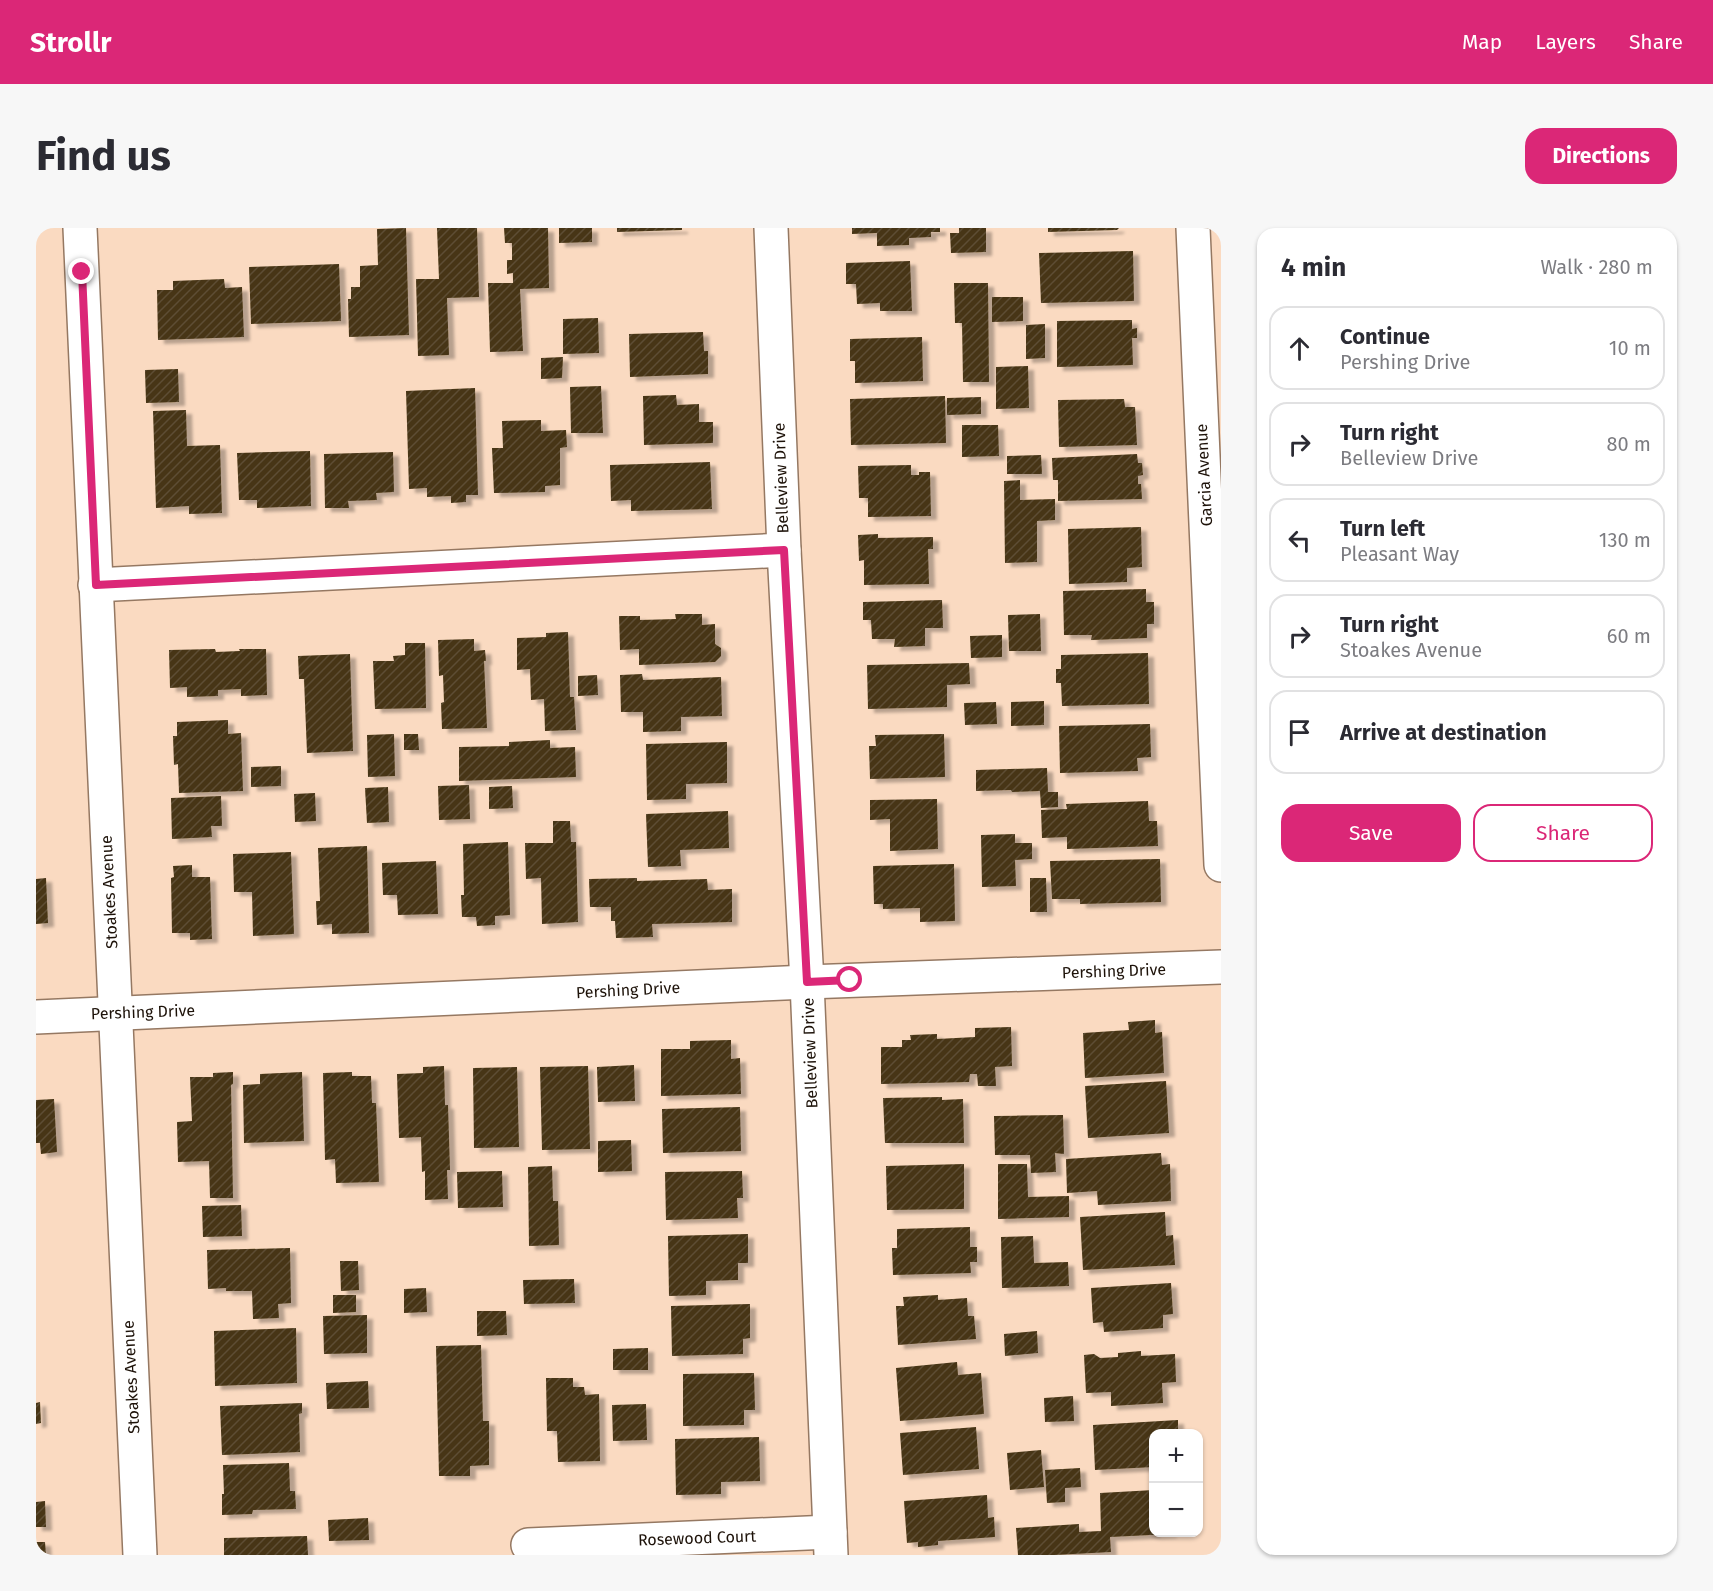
<!DOCTYPE html>
<html lang="en">
<head>
<meta charset="utf-8">
<style>
	body { margin:0; font-family:"Fira Sans",sans-serif; background:#f7f7f7; color:#2b2b33 }
	.controls { position:absolute; right:18px; bottom:18px; display:grid; overflow:hidden; border-radius:12px; box-shadow:0 2px 4px #0004 }
	.controls button { width:54px; height:54px; display:grid; place-items:center; padding:0; border:0; border-bottom:2px solid #e1e1e2; background:#fff; color:#2b2b33; font:30px sans-serif }
	.stop { position:absolute; width:18px; height:18px; margin:-14px; border:4px solid #db2777; border-radius:50%; background:#fff }
	.stop.end { background:#db2777; border-color:#fff; box-shadow:0 2px 6px #0008 }
	.list { margin:0; padding:0; list-style:none }
	h2 { display:flex; justify-content:space-between; align-items:center; height:78px; margin:0; padding:0 24px; font-size:26px }
	h2 small { font-size:20px; font-weight:400; color:#7c7c81 }
	.list li { display:grid; grid-template-columns:39px 1fr auto; gap:18px; align-items:center; box-sizing:border-box; height:84px; margin:0 12px 12px; padding:0 12px; border:2px solid #e1e1e2; border-radius:18px }
	.list b { display:block; font-size:22px; white-space:nowrap }
	.list p { margin:0; font-size:20px; white-space:nowrap; color:#7c7c81 }
	.list em { font-size:20px; font-style:normal; color:#7c7c81 }
	.actions { display:flex; gap:12px; padding:18px 24px }
	.actions a { flex:1; padding:14px 0; border:2px solid #db2777; border-radius:18px; text-align:center; font-size:21px; color:#db2777 }
	.actions .main { background:#db2777; color:#fff }
	.icon { flex:none; width:33px; height:33px; fill:none; stroke:currentColor; stroke-width:2; stroke-linecap:round; stroke-linejoin:round }
	.map { position:relative; flex:none; width:1185px; height:1327px; overflow:hidden; border-radius:18px }
	header { display:flex; align-items:center; gap:36px; box-sizing:border-box; height:84px; padding:0 30px; background:#db2777; color:#fff }
	header strong { font-size:28px }
	nav { display:flex; gap:33px; margin-inline-start:auto; font-size:21px }
	.intro { display:flex; align-items:center; justify-content:space-between; box-sizing:border-box; height:144px; padding:0 36px }
	h1 { margin:0; font-size:42px }
	.button { padding:15px 27px; border-radius:18px; background:#db2777; color:#fff; font-size:21px; font-weight:700 }
	main { display:flex; gap:36px; padding:0 36px }
	aside { flex:1; background:#fff; border-radius:18px; box-shadow:0 2px 4px #0004 }
	.map>svg:first-child { display:block }
	.building { fill:url(#building-hatch); filter:url(#shadow) }
	.lines { fill:none; stroke-linecap:round; stroke-linejoin:round }
	.minor-casing { stroke:#957862; stroke-width:36 }
	.minor { stroke:#fff; stroke-width:33 }
	.route { stroke:#db2777; stroke-width:8 }
	.labels { text-anchor:middle; dominant-baseline:central; stroke-width:6; stroke-linejoin:round; paint-order:stroke }
	.street-label { font-size:16px; fill:#1d1209; stroke:#fff }
</style>
</head>
<body>
<header>
<strong>Strollr</strong>
<nav><a>Map</a><a>Layers</a><a>Share</a></nav>
</header>
<div class="intro"><h1>Find us</h1><a class="button">Directions</a></div>
<main>
<div class="map">
<svg width="1185" height="1327" viewBox="0 0 1185 1327">
	<defs>
		<pattern id="building-hatch" width="6" height="6" patternUnits="userSpaceOnUse" patternTransform="scale(1.5)"><rect width="6" height="6" fill="#463414"/><path d="M-1 1l2-2M0 6l6-6M5 7l2-2" fill="none" stroke="#5d4e34"/></pattern>
		<filter id="shadow"><feDropShadow dx="6" dy="4" stdDeviation="1.5" flood-color="#0004"/></filter>
	</defs>
	<rect width="100%" height="100%" fill="#fadac1"/>
	<g class="building">
		<path d="M370,0L373,107L313,109L312,71H315V59H324V38L342,37L341,1Z"/>
		<path d="M401,0H441L443,69L411,70L413,127L382,128L380,51H403Z"/>
		<path d="M468,0H512L513,60L484,61L487,123L454,124L452,55H477V45L471,46V32H476V15H469Z"/>
		<path d="M523,0H556V14L523,15Z"/>
		<path d="M581,0H646V2L581,4Z"/>
		<path d="M816,0H904V4H895V9L873,10V17L841,18V5L816,6Z"/>
		<path d="M923,0H950V24L915,25L914,5H923Z"/>
		<path d="M1012,0H1083L1081,2L1012,4Z"/>
		<path d="M1097,23L1098,73L1005,75L1003,25Z"/>
		<path d="M874,33L876,83H844V75L821,76L820,56H810V35Z"/>
		<path d="M303,36L305,93L215,96L213,39Z"/>
		<path d="M188,51L189,60L206,59L208,109L122,112L121,62H137V53Z"/>
		<path d="M918,55H952L953,154H927L926,95H919Z"/>
		<path d="M956,69H987V93L956,94Z"/>
		<path d="M562,90L563,125L527,126V91Z"/>
		<path d="M1096,92V101L1101,100V110H1096L1097,137L1021,139V93Z"/>
		<path d="M1009,96V130L990,131V97Z"/>
		<path d="M667,104L668,123H672V146L594,149L593,106Z"/>
		<path d="M886,109L887,153L819,155V133H814V111Z"/>
		<path d="M527,129L526,150L505,151V130Z"/>
		<path d="M992,138L993,180L960,181V139Z"/>
		<path d="M142,141L143,174L110,175L109,142Z"/>
		<path d="M565,158L567,205H535L534,159Z"/>
		<path d="M439,160L442,267H430V274L415,275V268L391,269V260L373,261L370,163Z"/>
		<path d="M640,167L641,177L663,176V194H677V215L608,217L607,168Z"/>
		<path d="M909,168L910,215L815,217L814,171Z"/>
		<path d="M945,169V186L911,187V170Z"/>
		<path d="M1088,171L1089,179H1099L1101,217L1023,219L1022,172Z"/>
		<path d="M150,182L151,218L184,217L186,285L153,286V278L120,280L117,183Z"/>
		<path d="M505,192V203L530,202L531,219L524,220V257L509,258V264L458,265L456,220H467L466,193Z"/>
		<path d="M926,197H962L963,228L926,229Z"/>
		<path d="M274,223L275,278L221,280V272H203L201,225Z"/>
		<path d="M357,224L358,264L340,265L341,272L312,273L313,280H289L288,226Z"/>
		<path d="M1101,226L1102,235H1106L1107,247L1102,248V256H1105L1106,271L1022,273V252H1017L1016,230Z"/>
		<path d="M1005,227L1006,246H971V228Z"/>
		<path d="M674,234L676,281L595,283V272L575,273L574,237Z"/>
		<path d="M875,237V247H883V244H894L895,288L832,289V270H823L822,238Z"/>
		<path d="M984,252V272L1019,271V292L1001,293V334L969,335L968,253Z"/>
		<path d="M1105,299L1106,339L1091,340V354L1033,356L1032,301Z"/>
		<path d="M842,306V310L897,309V321H892L893,356L828,357V332L823,333L822,307Z"/>
		<path d="M1110,361V374H1118V396H1111V410L1055,412L1056,407H1028L1027,363Z"/>
		<path d="M906,372L907,400H889V418L858,419L859,411H836L835,392H827V374Z"/>
		<path d="M639,386H666V397L679,396V416L685,420V428L679,434L603,437V421L584,422L583,388H604V392L640,391Z"/>
		<path d="M1004,386L1005,423H973L972,387Z"/>
		<path d="M532,404L534,469H538L540,502L509,503L508,471L495,472L494,441L481,442V410L510,409V405Z"/>
		<path d="M966,407V429L935,430L934,408Z"/>
		<path d="M438,411V423L449,422L450,433H448L451,500L406,501L405,475L408,474L407,447L403,448L402,412Z"/>
		<path d="M369,415H389L390,480L339,481L337,433H358L357,428L369,427Z"/>
		<path d="M179,421L180,424L204,423L203,421H230L231,467L205,468V461L182,462V468L151,469V459L134,460L133,422Z"/>
		<path d="M1112,425L1113,476L1026,478L1025,455H1020V441H1025V427Z"/>
		<path d="M314,426L317,523L271,525L268,451H263L262,428Z"/>
		<path d="M933,435L934,456L911,457V479L832,481L831,437Z"/>
		<path d="M606,446L607,452L685,449L686,488L645,489V503L607,504V484H585L584,447Z"/>
		<path d="M561,447L562,467L542,468V448Z"/>
		<path d="M1008,473V497L975,498V474Z"/>
		<path d="M960,474L961,496L929,497L928,475Z"/>
		<path d="M192,492V506L205,505L207,563L143,565L142,536L138,537L137,508H141V494Z"/>
		<path d="M1114,496L1115,529L1101,530L1102,543L1024,545L1023,498Z"/>
		<path d="M358,506L359,548L332,549L331,507Z"/>
		<path d="M368,506H382L383,522H368Z"/>
		<path d="M908,506L909,549L834,551L833,518H840L839,507Z"/>
		<path d="M514,512V520L539,519L540,549L423,553V519L473,518V514Z"/>
		<path d="M691,514V555L650,556V571L611,572L610,516Z"/>
		<path d="M245,538V558L215,559V539Z"/>
		<path d="M1011,540L1012,564H1022V579L1005,580L1004,563L976,564L975,562L940,563V542Z"/>
		<path d="M433,557L434,591L403,592L402,558Z"/>
		<path d="M476,558L477,580L453,581V559Z"/>
		<path d="M352,559L353,594L331,595L329,560Z"/>
		<path d="M279,565L280,593L259,594L258,566Z"/>
		<path d="M185,568L186,598H175L176,609L136,611L135,570Z"/>
		<path d="M901,571L902,621L854,623V591L834,592V572Z"/>
		<path d="M1112,573L1113,593H1121L1122,618L1031,621V609L1006,610L1005,582L1031,581L1030,576Z"/>
		<path d="M692,583L693,620L644,622L645,638L612,639L610,586Z"/>
		<path d="M517,593H534L535,614H540L542,694L506,696L505,650L490,651L489,615H517Z"/>
		<path d="M979,606V615H996V631L979,632L980,658L946,659L945,607Z"/>
		<path d="M472,614L474,687L459,688V697L441,698L440,689H426L425,667H428L427,616Z"/>
		<path d="M331,618L333,705L296,706V696L281,697L280,673H284L282,620Z"/>
		<path d="M255,624L258,706L217,708L216,664H198L197,626Z"/>
		<path d="M1124,631L1125,674L1044,676V671H1016L1014,633Z"/>
		<path d="M400,633L402,686L362,687L361,667H347L346,635Z"/>
		<path d="M918,636L919,693L884,694V680L847,681V676H838L837,638Z"/>
		<path d="M156,637V649H174L176,711L154,712V705H136L135,650L138,649L137,638Z"/>
		<path d="M10,650L12,695L0,696V651Z"/>
		<path d="M601,650V653L671,651L672,662L696,661V694L616,696L617,709L580,710L579,693H575V679H554L553,651Z"/>
		<path d="M994,650H1010L1011,684H994Z"/>
		<path d="M1119,792V805L1126,804L1128,845L1049,850L1047,805L1093,802L1092,794Z"/>
		<path d="M975,799L976,838L959,839L960,858H942L941,846H934L933,854L845,856V819H866V812H875L874,807L901,806V811L939,809V800Z"/>
		<path d="M695,812V831L704,830L705,866L625,868V821H654V813Z"/>
		<path d="M598,837L599,873L562,874L561,839Z"/>
		<path d="M408,838L409,877H412L414,942H411L412,971L389,972V943L386,944L385,909L363,910L361,846L387,845V839Z"/>
		<path d="M552,838L554,921L506,922L504,839Z"/>
		<path d="M481,839L483,919L438,920L437,840Z"/>
		<path d="M197,844V856L195,857L197,970H174L173,933L142,934L141,894L156,893L154,849H177V845Z"/>
		<path d="M266,844L268,913L208,915L207,857L224,856V846Z"/>
		<path d="M316,844V848H335L336,875H340L343,954L300,955L299,931L289,932L287,845Z"/>
		<path d="M1130,853L1133,905L1052,910L1049,858Z"/>
		<path d="M906,869V872L927,871L928,915H849L847,870Z"/>
		<path d="M18,871L21,924L5,926L4,915H0V872Z"/>
		<path d="M704,879L705,923L627,925L626,881Z"/>
		<path d="M1027,887L1028,926L1019,925L1020,944L995,945L994,927H959L958,888Z"/>
		<path d="M595,912L596,943L562,944V913Z"/>
		<path d="M1125,925L1126,937L1134,936L1135,973L1062,977L1061,963L1031,965L1030,931Z"/>
		<path d="M928,936V981L851,982L850,938Z"/>
		<path d="M962,936H991L992,969L1033,968V989L962,991Z"/>
		<path d="M516,938L517,973H522L523,1017L493,1018L492,939Z"/>
		<path d="M466,943L467,979L422,980L421,944Z"/>
		<path d="M706,943L707,970H701L702,990L630,992L629,944Z"/>
		<path d="M205,977L206,1008L167,1009L166,978Z"/>
		<path d="M1129,984L1130,1008L1137,1007L1139,1037L1047,1042L1044,989Z"/>
		<path d="M934,999V1019H941V1034H934L935,1045L857,1047L856,1020H861V1001Z"/>
		<path d="M712,1006V1035H702V1052L670,1053V1067L633,1068L632,1008Z"/>
		<path d="M997,1008L998,1035L1032,1034L1033,1058L966,1060L965,1009Z"/>
		<path d="M254,1020L255,1075L242,1076L243,1090L217,1091L216,1063H190V1060L172,1061L171,1022Z"/>
		<path d="M304,1033H322L323,1062L305,1063Z"/>
		<path d="M538,1051L539,1075L488,1076L487,1052Z"/>
		<path d="M1135,1055L1137,1086L1127,1087V1100L1068,1104L1067,1094L1057,1095L1055,1060Z"/>
		<path d="M390,1060L391,1084L368,1085V1061Z"/>
		<path d="M297,1067H320V1084L297,1085Z"/>
		<path d="M902,1067V1072L931,1070L932,1088H938L940,1111L862,1117L860,1078H868L867,1069Z"/>
		<path d="M714,1076V1110L707,1111V1126L636,1128L635,1078Z"/>
		<path d="M441,1083H470L471,1107L441,1108Z"/>
		<path d="M331,1087V1125L288,1126L287,1088Z"/>
		<path d="M260,1100L261,1155L179,1158L178,1103Z"/>
		<path d="M1001,1103L1002,1125L969,1128L968,1106Z"/>
		<path d="M445,1117L447,1193H453V1237L434,1238V1248H403L400,1118Z"/>
		<path d="M612,1120V1142H577V1121Z"/>
		<path d="M1105,1123V1128L1139,1126L1140,1154L1126,1155L1127,1175L1075,1178V1164L1050,1165L1048,1127L1058,1126L1064,1130L1082,1129V1125Z"/>
		<path d="M921,1134L922,1147L945,1145L948,1186L864,1193L860,1140Z"/>
		<path d="M718,1145L719,1182H708V1197L647,1198V1146Z"/>
		<path d="M510,1150H537V1159H548L549,1167L563,1166L564,1233L522,1234L521,1203H511Z"/>
		<path d="M332,1153L333,1180L291,1181L290,1155Z"/>
		<path d="M1037,1168L1038,1193L1009,1194L1008,1170Z"/>
		<path d="M4,1174L5,1195L0,1196V1175Z"/>
		<path d="M266,1175V1185L263,1186L264,1224L186,1227L184,1178Z"/>
		<path d="M610,1176L611,1212L577,1213L576,1177Z"/>
		<path d="M1142,1192V1206H1118V1239L1059,1242L1057,1197Z"/>
		<path d="M940,1199L943,1241L867,1247L864,1205Z"/>
		<path d="M723,1209L724,1253L685,1254V1266L640,1267L639,1211Z"/>
		<path d="M1005,1222L1008,1259L974,1262L971,1225Z"/>
		<path d="M253,1235L254,1263H259L260,1281L217,1282L216,1286L186,1287V1266H188L187,1237Z"/>
		<path d="M1044,1240L1045,1259L1029,1260V1274L1011,1275L1009,1242Z"/>
		<path d="M1118,1262V1305H1135V1306L1074,1309L1075,1324L1018,1327H982L980,1300L1043,1296V1304L1065,1303L1064,1265Z"/>
		<path d="M951,1267L952,1290L958,1289L959,1309L902,1313V1317L882,1319V1314L871,1315L868,1273Z"/>
		<path d="M9,1273L10,1299H0V1274Z"/>
		<path d="M332,1290L333,1312L293,1313L292,1292Z"/>
		<path d="M271,1308L272,1327H188V1310Z"/>
		<path d="M0,1314H9L10,1327H0Z"/>
	</g>
	<g class="lines">
		<defs>
			<g id="minor">
				<path d="M44,0L104,1327"/>
				<path d="M735,0L748,322L771,754L795,1327"/>
				<path d="M1157,0L1185,637"/>
				<path d="M59,357L748,322"/>
				<path d="M0,789L771,754L1185,739"/>
				<path d="M492,1317L794,1304"/>
			</g>
		</defs>
		<use href="#minor" class="minor-casing"/>
		<use href="#minor" class="minor"/>
	</g>
	<g class="lines">
		<path class="route" d="M46,44L60,357L748,322L771,754L814,752"/>
	</g>
	<g class="labels">
		<g class="street-label">
			<text transform="translate(1168 247) rotate(-93)">Garcia Avenue</text>
			<text transform="translate(745 250) rotate(-92)">Belleview Drive</text>
			<text transform="translate(73 664) rotate(-93)">Stoakes Avenue</text>
			<text transform="translate(1078 743) rotate(-2)">Pershing Drive</text>
			<text transform="translate(592 762) rotate(-3)">Pershing Drive</text>
			<text transform="translate(107 784) rotate(-2)">Pershing Drive</text>
			<text transform="translate(774 825) rotate(-92)">Belleview Drive</text>
			<text transform="translate(95 1149) rotate(-93)">Stoakes Avenue</text>
			<text transform="translate(661 1310) rotate(-2)">Rosewood Court</text>
		</g>
	</g>
</svg>
<div class="controls">
<button>+</button>
<button>−</button>
</div>
<div class="stop" style="left:814px;top:752px"></div>
<div class="stop end" style="left:46px;top:44px"></div>
</div>
<aside>
<h2>4 min<small>Walk · 280 m</small></h2>
<ul class="list">
<li><svg class="icon" aria-label="ahead" viewBox="0 0 24 24"><path d="M12 20V5M6 11l6-6 6 6"/></svg><div><b>Continue</b><p>Pershing Drive</p></div><em>10 m</em></li>
<li><svg class="icon" aria-label="right" viewBox="0 0 24 24"><path d="M7 20v-9h11M14 6l5 5-5 5"/></svg><div><b>Turn right</b><p>Belleview Drive</p></div><em>80 m</em></li>
<li><svg class="icon" aria-label="left" viewBox="0 0 24 24"><path d="M17 20v-9H6M10 6l-5 5 5 5"/></svg><div><b>Turn left</b><p>Pleasant Way</p></div><em>130 m</em></li>
<li><svg class="icon" aria-label="right" viewBox="0 0 24 24"><path d="M7 20v-9h11M14 6l5 5-5 5"/></svg><div><b>Turn right</b><p>Stoakes Avenue</p></div><em>60 m</em></li>
<li><svg class="icon" aria-label="arrive" viewBox="0 0 24 24"><path d="M6 21V4h12l-3 4 3 4H6"/></svg><div><b>Arrive at destination</b></div></li>
</ul>
<div class="actions"><a class="main">Save</a><a>Share</a></div>
</aside>
</main>
</body>
</html>
